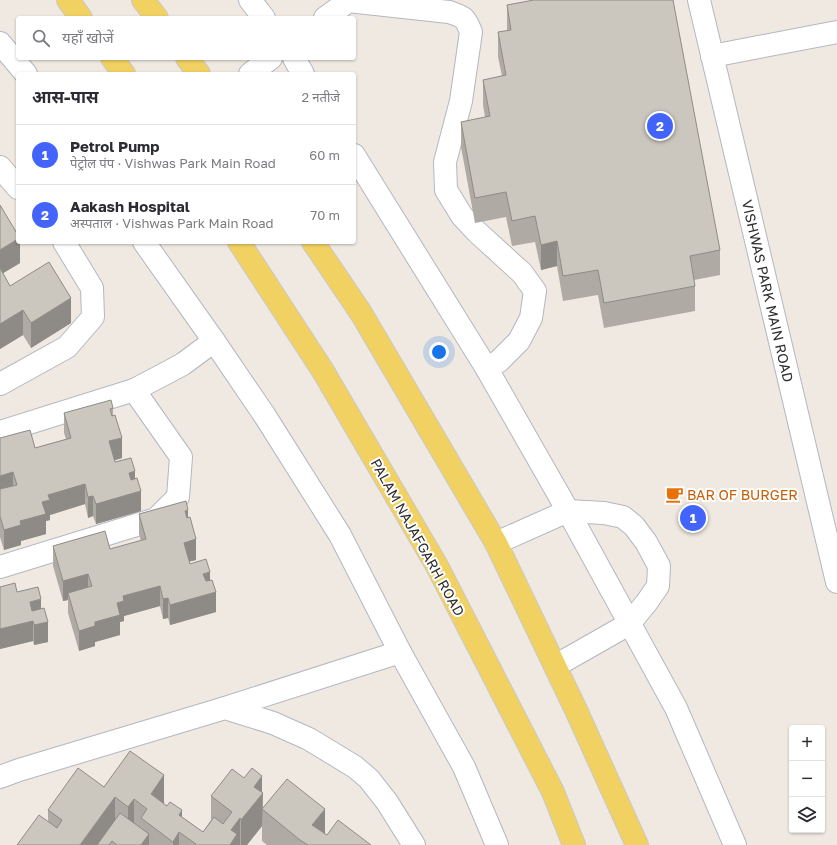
<!DOCTYPE html>
<html lang="hi">
<head>
<meta charset="utf-8">
<style>
	body { margin:0; font-family:"Golos Text","Noto Sans Devanagari",sans-serif; background:#f7f7f7; color:#2b2b33 }
	.controls { position:absolute; right:12px; bottom:12px; display:grid; overflow:hidden; border-radius:4px; box-shadow:0 1px 3px #0004 }
	.controls button { width:36px; height:36px; display:grid; place-items:center; padding:0; border:0; border-bottom:1px solid #e1e1e2; background:#fff; color:#2b2b33; font:20px sans-serif }
	.you { position:absolute; left:439px; top:352px; width:14px; height:14px; margin:-10px; border:3px solid #fff; border-radius:50%; background:#1a73e8; box-shadow:0 0 0 6px #1a73e833 }
	.badge { display:grid; place-items:center; width:26px; height:26px; border-radius:50%; background:#4264fb; color:#fff; font-size:13px; font-weight:700 }
	.pin { position:absolute; translate:-50% -50%; border:2px solid #fff; box-shadow:0 1px 4px #0006 }
	.list { margin:0; padding:0; list-style:none }
	h2 { display:flex; justify-content:space-between; align-items:center; height:52px; margin:0; padding:0 16px; font-size:17px }
	h2 small { font-size:13px; font-weight:400; color:#7c7c81 }
	.list li { display:grid; grid-template-columns:26px 1fr auto; gap:12px; align-items:center; box-sizing:border-box; height:60px; padding:0 16px; border-top:1px solid #e1e1e2 }
	.list b { display:block; font-size:15px; white-space:nowrap }
	.list p { margin:0; font-size:13px; white-space:nowrap; color:#7c7c81 }
	.list em { font-size:13px; font-style:normal; color:#7c7c81 }
	.icon { flex:none; width:22px; height:22px; fill:none; stroke:currentColor; stroke-width:2; stroke-linecap:round; stroke-linejoin:round }
	.map { position:relative; flex:none; width:837px; height:845px; overflow:hidden }
	.search { position:absolute; background:#fff; box-shadow:0 1px 3px #0004; left:16px; top:16px; width:340px; height:44px; display:flex; align-items:center; gap:10px; box-sizing:border-box; padding:0 14px; border-radius:4px; color:#7c7c81; font-size:15px }
	.panel { position:absolute; background:#fff; box-shadow:0 1px 3px #0004; left:16px; top:72px; width:340px; height:172px; border-radius:4px }
	.map>svg:first-child { display:block }
	.lines { fill:none; stroke-linecap:round; stroke-linejoin:round }
	.minor-casing { stroke:#b4b7c1; stroke-width:24 }
	.major-casing { stroke:#c9c9c9; stroke-width:24 }
	.minor { stroke:#fff; stroke-width:22 }
	.major { stroke:#f2d163; stroke-width:22 }
	.wall { fill:#afaba4 }
	.shaded-wall { fill:#8e8b86 }
	.building { fill:#cbc7bf; stroke:#8e8b86 }
	.labels { text-anchor:middle; dominant-baseline:central; stroke-width:4; stroke-linejoin:round; paint-order:stroke }
	.street-label { font-size:14px; fill:#2e2e2e; stroke:#fff }
	.food-label { font-size:14px; fill:#c56008; stroke:#fff; text-anchor:start }
</style>
</head>
<body>
<div class="map">
<svg width="837" height="845" viewBox="0 0 837 845">
	<rect width="100%" height="100%" fill="#efe9e1"/>
	<g class="lines">
		<defs>
			<g id="minor">
				<path d="M250,0L264,18"/>
				<path d="M699,0L837,582"/>
				<path d="M348,1L449,12C464,17 465,17 471,32L461,101L445,162L446,190L462,216L477,232L522,273L535,291L531,318L519,341L499,361L487,369"/>
				<path d="M325,18L350,0"/>
				<path d="M0,43L26,74"/>
				<path d="M712,56L837,32"/>
				<path d="M294,58L303,74"/>
				<path d="M250,74L271,58"/>
				<path d="M354,155L487,369L568,511L676,708L735,845"/>
				<path d="M0,167L18,188"/>
				<path d="M144,242L214,341L265,416L340,535L400,652L464,767L497,845"/>
				<path d="M0,384L67,347L93,317L92,288L64,242"/>
				<path d="M0,432L134,390L172,370L183,364L214,341"/>
				<path d="M496,543L568,511L604,513L623,517L634,526L646,542L659,566L658,586L647,602L629,624L555,666"/>
				<path d="M0,567L156,519L178,497L181,457L134,390"/>
				<path d="M225,708L400,652"/>
				<path d="M0,777L19,770L225,708L273,723L309,739L355,767L369,779L387,802L414,845"/>
			</g>
			<g id="major">
				<path d="M68,0L81,18"/>
				<path d="M143,0L157,18"/>
				<path d="M112,58L124,74"/>
				<path d="M187,58L199,74"/>
				<path d="M239,242L323,371L437,566L553,792L574,845"/>
				<path d="M313,242L361,313L496,543L576,710L637,845"/>
			</g>
		</defs>
		<use href="#minor" class="minor-casing"/>
		<use href="#major" class="major-casing"/>
		<use href="#minor" class="minor"/>
		<use href="#major" class="major"/>
	</g>
	<g class="wall">
		<path d="M507,5L720,250V275L694,280L695,286V311L604,328L598,295L563,301L557,266L541,270L535,242L512,246L506,217L475,223L461,147V122L485,117L483,105V80L502,76L498,57V32L507,31Z"/>
		<path d="M0,205L20,242V263L3,273L10,286L71,323L31,348L23,335L0,349Z"/>
		<path d="M113,408V416L122,458L115,460V462L135,479L141,511L96,524L93,516L88,518L85,504L50,515V520L46,521V534L21,541V545L4,550L0,537V438L35,448L66,439L64,433V413Z"/>
		<path d="M139,514L188,518L196,560L190,561V564L210,580L216,612L170,625L168,618L163,619L160,606L124,616V621L120,622V635L95,642V646L79,651L68,613V600L63,601L53,566V546L110,549L141,541L139,534Z"/>
		<path d="M0,587L17,592L41,609L48,642L34,645L33,641L0,649Z"/>
		<path d="M104,787L164,804L203,832L211,820V796L262,793L263,808L325,834L327,835L371,845H267L262,841V826L247,845H17L48,821V810Z"/>
	</g>
	<g class="shaded-wall">
		<path d="M18,239V242H20V263L0,275V250Z"/>
		<path d="M557,241V266L541,270V245Z"/>
		<path d="M71,298V323L31,348V323Z"/>
		<path d="M23,310V335L0,349V324Z"/>
		<path d="M122,438V458L109,462V441Z"/>
		<path d="M135,471V491L129,473Z"/>
		<path d="M13,472V492L0,496V476Z"/>
		<path d="M85,484V504L50,515V520L46,521V534L21,541V545L4,550V530L20,521L42,502L48,495Z"/>
		<path d="M141,491V511L96,524V504Z"/>
		<path d="M93,496V516L88,518V497Z"/>
		<path d="M188,510V530L185,511Z"/>
		<path d="M196,539V560L184,563V543Z"/>
		<path d="M210,572V593L203,574Z"/>
		<path d="M88,574V594L68,593V600L63,601V581Z"/>
		<path d="M160,586V606L124,616V621L120,622V635L95,642V646L79,651V631L95,622L117,603L123,596Z"/>
		<path d="M216,592V612L170,625V605Z"/>
		<path d="M168,598V618L163,619V599Z"/>
		<path d="M41,599V619L30,622V602Z"/>
		<path d="M33,621V641L0,649V629Z"/>
		<path d="M48,622V642L34,645V625Z"/>
		<path d="M164,775V807L151,826V794Z"/>
		<path d="M262,776V794L263,793L262,826L247,845H241V820L254,787Z"/>
		<path d="M115,797V829L103,845H80Z"/>
		<path d="M134,799V831L128,839V807Z"/>
		<path d="M325,809V841L312,825Z"/>
		<path d="M182,810V834L179,815Z"/>
		<path d="M240,818V845H230L231,830Z"/>
		<path d="M179,832V845H173V842Z"/>
		<path d="M149,834V845H141Z"/>
	</g>
	<g class="building">
		<path d="M534,0H673L720,250L690,256L695,286L604,303L598,270L563,276L557,241L541,245L535,216L512,221L506,192L475,198L461,122L490,116L483,80L506,75L498,32L511,30L507,5Z"/>
		<path d="M0,205L18,235V239L0,250Z"/>
		<path d="M49,262L71,298L31,323L23,310L0,324V268L10,286Z"/>
		<path d="M111,400L113,408L110,409L112,416L115,415L122,438L109,441L115,462L131,458L135,471L129,473L131,480L137,478L141,491L96,504L93,496L88,497L85,484L48,495L50,500L42,502L46,514L20,521L21,525L4,530L0,516V489L17,485L13,472L0,476V438L30,430L35,448L71,438L64,413Z"/>
		<path d="M186,501L188,510L185,511L187,518L190,517L196,539L184,543L190,564L206,559L210,572L203,574L206,581L212,580L216,592L170,605L168,598L163,599L160,586L123,596L124,601L117,603L120,615L95,622V626L79,631L68,593L92,586L88,574L63,581L53,546L105,531L110,549L146,539L139,514Z"/>
		<path d="M15,583L17,592L38,587L41,599L30,602L32,611L44,608L48,622L34,625L33,621L0,629V587Z"/>
		<path d="M130,751L164,775L151,794L167,806L170,802L182,810L179,815L203,832L214,817L223,824L232,812L211,796L232,769L244,778L252,768L262,776L254,787L263,793L241,820L240,818L231,830L237,834L230,845H195L196,844L179,832L173,842L141,818L147,809L134,799L128,807L115,797L80,845H17L39,815L57,828L62,820L48,810L78,768L104,787Z"/>
		<path d="M287,779L325,809L312,825L327,835L338,820L371,845H308L300,840L262,809Z"/>
		<path d="M120,813L149,834L141,845H117L112,841L109,845H97Z"/>
	</g>
	<defs>
		<symbol id="cafe-bare" viewBox="-9 -9 18 18"><path d="M-5.5-4.5H6V0H3Q3 3.5 0 3.5H-2.5Q-5.5 3.5-5.5 0ZM3-3.2v2h1.7v-2ZM-6 4.5H4V6H-6Z" fill="#e8710a" stroke="#fff" stroke-width="2.5" paint-order="stroke"/></symbol>
	</defs>
	<g fill-rule="evenodd">
		<use href="#cafe-bare" x="662" y="482" width="25" height="25"/>
	</g>
	<g class="labels">
		<g class="street-label">
			<text transform="translate(768 291) rotate(77)">VISHWAS PARK MAIN ROAD</text>
			<text transform="translate(418 537) rotate(61)">PALAM NAJAFGARH ROAD</text>
		</g>
		<g class="food-label">
			<text x="687" y="494">BAR OF BURGER</text>
		</g>
	</g>
</svg>
<div class="controls">
<button>+</button>
<button>−</button>
<button><svg class="icon" aria-label="layers" viewBox="0 0 24 24"><path d="M12 4l9 5-9 5-9-5zM3 14l9 5 9-5"/></svg></button>
</div>
<div class="you"></div>
<div class="pin badge" style="left:693px;top:518px">1</div>
<div class="pin badge" style="left:660px;top:126px">2</div>
<div class="search"><svg class="icon" aria-label="search" viewBox="0 0 24 24"><circle cx="10" cy="10" r="6"/><path d="M15 15l6 6"/></svg>यहाँ खोजें</div>
<section class="panel">
<h2>आस-पास<small>2 नतीजे</small></h2>
<ul class="list">
<li><span class="badge">1</span><div><b>Petrol Pump</b><p>पेट्रोल पंप · Vishwas Park Main Road</p></div><em>60 m</em></li>
<li><span class="badge">2</span><div><b>Aakash Hospital</b><p>अस्पताल · Vishwas Park Main Road</p></div><em>70 m</em></li>
</ul>
</section>
</div>
</body>
</html>
